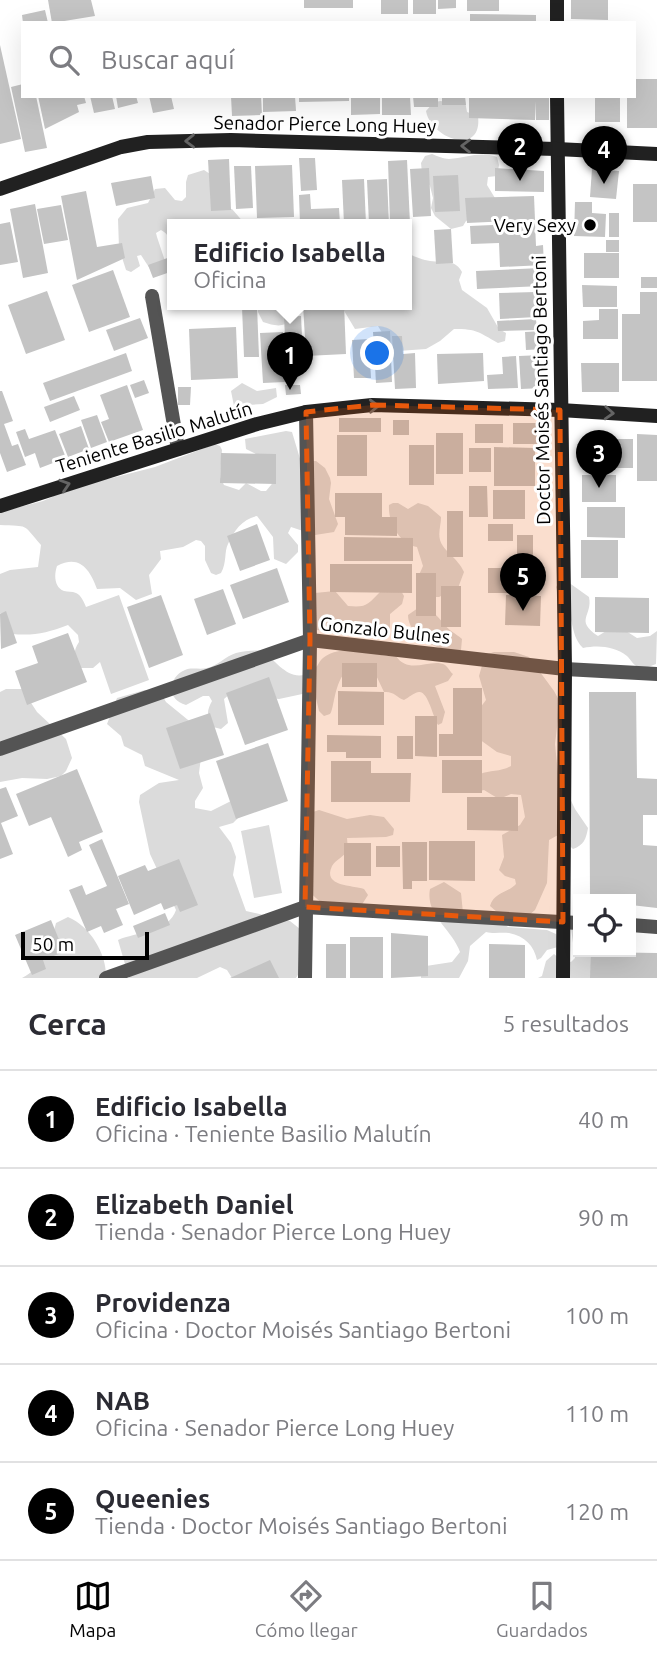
<!DOCTYPE html>
<html lang="es">
<head>
<meta charset="utf-8">
<style>
	body { margin:0; font-family:Ubuntu,sans-serif; background:#f2f2f3; color:#2b2b33 }
	.controls { position:absolute; right:21px; bottom:21px; display:grid; overflow:hidden; border-radius:0px; box-shadow:0 7px 28px #0002 }
	.controls button { width:63px; height:63px; display:grid; place-items:center; padding:0; border:0; border-bottom:2px solid #e1e1e2; background:#fff; color:#2b2b33; font:35px sans-serif }
	.scale { position:absolute; left:21px; bottom:18px; width:128px; box-sizing:border-box; padding-left:7px; border:4px solid #000; border-top:0; font-size:19px; line-height:24px; white-space:nowrap; color:#000; -webkit-text-stroke:5px #fff; paint-order:stroke }
	.you { position:absolute; left:378px; top:354px; width:24px; height:24px; margin:-18px; border:5px solid #fff; border-radius:50%; background:#1a73e8; box-shadow:0 0 0 10px #1a73e833 }
	.badge { display:grid; place-items:center; width:46px; height:46px; border-radius:50%; background:#000; color:#fff; font-size:23px; font-weight:700 }
	.pin { position:absolute; translate:-50% -58px; filter:drop-shadow(0 2px 4px #0008) }
	.pin::after { content:''; position:absolute; top:37px; width:24px; height:21px; background:inherit; clip-path:polygon(0 0,100% 0,50% 100%) }
	.popup { position:absolute; left:167px; top:219px; width:245px; height:91px; box-sizing:border-box; display:grid; place-content:center; border-radius:0px; background:#fff; filter:drop-shadow(0 2px 5px #0005); font-size:23px; white-space:nowrap; color:#7c7c81 }
	.popup b { font-size:26px; color:#2b2b33 }
	.popup::after { content:''; position:absolute; left:50%; top:100%; margin-left:-14px; border:14px solid transparent; border-top-color:#fff }
	.list { margin:0; padding:0; list-style:none }
	h2 { display:flex; justify-content:space-between; align-items:center; height:91px; margin:0; padding:0 28px; font-size:30px }
	h2 small { font-size:23px; font-weight:400; color:#7c7c81 }
	.list li { display:grid; grid-template-columns:46px 1fr auto; gap:21px; align-items:center; box-sizing:border-box; height:98px; padding:0 28px; border-top:2px solid #e1e1e2 }
	.list b { display:block; font-size:26px; white-space:nowrap }
	.list p { margin:0; font-size:23px; white-space:nowrap; color:#7c7c81 }
	.list em { font-size:23px; font-style:normal; color:#7c7c81 }
	.icon { flex:none; width:38px; height:38px; fill:none; stroke:currentColor; stroke-width:2; stroke-linecap:round; stroke-linejoin:round }
	.map { position:relative; flex:none; width:657px; height:978px; overflow:hidden }
	.search { position:absolute; background:#fff; box-shadow:0 7px 28px #0002; left:21px; right:21px; top:21px; height:77px; display:flex; align-items:center; gap:18px; box-sizing:border-box; padding:0 24px; border-radius:0px; color:#7c7c81; font-size:26px }
	.sheet { height:581px; background:#fff }
	nav { display:flex; justify-content:space-around; align-items:center; box-sizing:border-box; height:98px; border-top:2px solid #e1e1e2; background:#fff; font-size:19px; color:#7c7c81 }
	nav a { display:grid; justify-items:center; gap:4px }
	nav .on { color:#000 }
	.map>svg:first-child { display:block }
	.green { fill:#dbdbdb }
	.building { fill:#c4c4c4 }
	.lines { fill:none; stroke-linecap:round; stroke-linejoin:round }
	.street { stroke:#545454; stroke-width:14 }
	.secondary { stroke:#212121; stroke-width:14 }
	.oneway { stroke:#646464 }
	.marked { fill:#e8590c; fill-opacity:0.2; stroke:#e8590c; stroke-width:5; stroke-dasharray:14 9; stroke-linejoin:round }
	.poi-dot { fill:#000; stroke:#fff; stroke-width:2.5 }
	.labels { text-anchor:middle; dominant-baseline:central; stroke-width:6; stroke-linejoin:round; paint-order:stroke }
	.street-label { font-size:19px; fill:#000; stroke:#fff }
	.poi-label { font-size:19px; fill:#000; stroke:#fff; text-anchor:end }
</style>
</head>
<body>
<div class="map">
<svg width="657" height="978" viewBox="0 0 657 978">
	<rect width="100%" height="100%" fill="#fff"/>
	<g class="green">
		<path d="M441,101L453,105L465,101L467,112L478,116C483,157 431,139 426,111L434,102Z"/>
		<path d="M432,154C437,156 444,159 449,159C466,158 480,151 497,157L499,165L497,176L488,177L487,185L498,203L466,221L463,226L451,229L435,216L431,208L433,198L430,186L422,173L421,163L425,156Z"/>
		<path d="M204,170L210,174L223,208L232,209L245,224H173V262C169,251 175,237 161,230L156,233L157,237L166,264L152,272L141,255L137,256L140,266L131,272L126,270L119,248L118,219L127,208L148,203L155,189L165,188L175,200L182,201L186,197V182L188,175Z"/>
		<path d="M407,253C413,256 423,260 430,261C444,263 454,258 462,272L459,280L462,290L487,308L499,329L506,333L505,341L498,343C478,332 478,329 454,329L440,341L426,349L398,351L390,346L378,326L355,329L340,304H407Z"/>
		<path d="M258,304H284L293,319C283,328 275,326 263,322L258,312Z"/>
		<path d="M242,383L257,391L276,388L277,397L263,404L234,406L231,391Z"/>
		<path d="M286,431L292,432L301,462L316,461L325,468L330,478L331,483L329,499L338,524L334,532L315,535L291,527L288,533L298,545V552L286,564L274,559L273,537L257,516C242,519 234,531 228,544C224,552 227,562 221,573L216,575L211,573L205,560V546L201,541L196,540L183,547L160,551L161,559L149,575L152,594L136,600L120,588L97,589C90,570 80,554 57,566C54,575 54,587 64,591C68,592 72,591 76,593C81,595 84,602 86,607L119,595L149,680L111,694L100,662L93,668H81C74,658 72,653 79,642L78,635L68,625C47,633 34,636 12,634L0,613V574L10,570L38,567L41,545C21,522 30,527 0,525V512L43,501L52,497L59,487L112,478L155,467L215,444L220,446L222,450L220,477L224,485L239,490L246,483L261,491H266L276,479L258,455L246,449L245,439Z"/>
		<path d="M393,503H398L408,509L418,503L428,506L441,517C441,525 438,532 440,540C443,551 458,558 464,572L458,588L439,597H433L419,575L423,566L417,547C399,543 388,523 389,505Z"/>
		<path d="M559,582H568L589,597C593,616 574,620 598,636L611,628L626,631L637,638L650,636L657,631L656,664C650,666 646,669 639,667C634,666 631,660 627,656C614,646 598,645 583,648C568,634 576,611 559,599L556,587Z"/>
		<path d="M397,584L404,596L402,604L390,614V635C381,639 350,634 339,631C332,629 323,631 316,630L315,593L335,591L348,606C367,608 368,604 380,592C384,588 392,586 397,584Z"/>
		<path d="M418,608C432,610 435,613 443,623C447,629 456,634 462,639L461,650C442,654 408,637 408,615Z"/>
		<path d="M355,649L386,656H396C409,676 432,657 445,665C449,668 450,672 453,674L448,681L435,686L445,712L442,723L438,725C433,717 428,691 419,692C415,692 408,698 404,700C396,697 394,691 384,692L374,671L347,670C334,682 334,710 330,714C328,715 326,715 324,716L319,711L316,698L307,693L279,699L231,693L224,699L228,723L221,729L213,727C207,716 206,712 212,701L209,696H203L186,705C166,700 168,677 185,670C191,667 200,670 207,668C217,666 226,656 236,653C244,651 256,650 264,651C277,663 293,686 313,670C318,667 319,661 323,658C331,651 345,650 355,649Z"/>
		<path d="M494,652H514L529,657L554,691L560,702L555,744L558,774L575,809L588,828C586,839 584,845 573,849L558,835L549,840L547,883L535,910L521,922L497,912L490,906C494,892 508,893 516,884L515,879L505,876L499,870L504,857L502,835L520,825L525,817L521,795L511,794L499,799L484,790L475,792L480,774C490,770 501,772 511,766V756L497,752L479,739L480,708L486,700L479,676L485,655Z"/>
		<path d="M6,689H22L37,712L66,739L72,758L66,771L61,776L47,779L22,778L0,782V692Z"/>
		<path d="M145,690L162,695L166,702L204,733L199,773L203,788L195,801V808L211,811L233,800L238,818L233,823L219,827L231,843L236,857L233,875L246,911L290,921L305,933L306,962L296,978H232L227,970L220,967L197,978H129L118,940C136,932 169,932 176,910L150,854L139,802L140,795L159,783L179,780L145,766L142,755L124,746L121,736L107,724L117,698Z"/>
		<path d="M319,810L347,819L370,815L384,817L394,829L393,835L386,837L347,838L348,850C344,857 335,860 332,866C322,887 353,885 364,889L368,895L361,906L324,905L308,891L313,812Z"/>
		<path d="M269,825L282,893L254,898L241,831Z"/>
		<path d="M444,882L461,893L463,913L499,921L508,927L547,930L556,934L560,943L558,947L547,950L541,958L537,960C534,946 525,936 509,933C501,932 494,934 486,932L470,946L468,961L459,978H421V972L426,966L452,962L460,952C452,929 425,915 430,889Z"/>
		<path d="M68,917C90,926 107,954 106,978H22C42,969 51,942 56,923Z"/>
		<path d="M578,918V952H592L591,972L593,978H538L542,976L546,961L554,954L560,959L571,962L575,958L571,928Z"/>
	</g>
	<g class="building">
		<path d="M48,0H91L95,16L52,23Z"/>
		<rect x="304" y="0" width="49" height="8"/>
		<rect x="381" y="0" width="27" height="14"/>
		<rect x="413" y="0" width="23" height="14"/>
		<path d="M438,0H456V8L438,9Z"/>
		<rect x="467" y="0" width="32" height="11"/>
		<path d="M571,0H608V20L571,19Z"/>
		<path d="M45,10L48,23H23L22,15Z"/>
		<path d="M470,14L536,15V23H470Z"/>
		<path d="M0,45L21,139L0,144Z"/>
		<path d="M636,79H657V128H627V96L636,95Z"/>
		<path d="M23,84V96H36L47,148L25,152L11,87Z"/>
		<path d="M38,96H84L86,103L77,105L79,112L45,129Z"/>
		<path d="M90,96H112L115,109L94,113Z"/>
		<path d="M116,96H136L138,103L118,108Z"/>
		<path d="M149,96H171L174,109L153,113Z"/>
		<path d="M231,96H261L262,115L232,116Z"/>
		<path d="M263,96H295L296,111L263,112Z"/>
		<path d="M299,96H349V101L299,102Z"/>
		<path d="M351,96H380V114L351,115Z"/>
		<path d="M382,96H410L411,115H382Z"/>
		<path d="M413,96H438V107H414Z"/>
		<path d="M442,96H465L466,105H442Z"/>
		<path d="M469,96H549V120H536V101L535,120L469,118Z"/>
		<rect x="595" y="96" width="25" height="26"/>
		<path d="M299,158H315L317,190L301,191Z"/>
		<path d="M229,159L231,210L211,211L208,160Z"/>
		<path d="M407,160L410,224H390L388,161Z"/>
		<path d="M292,165L294,217L257,218L255,166Z"/>
		<path d="M234,166H251L253,208L236,209Z"/>
		<path d="M429,168L431,216L413,217L410,169Z"/>
		<path d="M495,168L544,171V192L495,191Z"/>
		<path d="M592,169L619,171L616,199L590,197Z"/>
		<path d="M458,175L460,211L435,212L433,176Z"/>
		<path d="M151,176L155,198L116,206L111,183Z"/>
		<path d="M364,179L366,224H344L342,180Z"/>
		<path d="M387,179L389,224H369L367,180Z"/>
		<rect x="633" y="184" width="24" height="38"/>
		<path d="M86,191L97,247L122,243L125,258L77,280L61,196Z"/>
		<path d="M310,194L311,209L339,208L340,224H300L299,195Z"/>
		<path d="M534,196L535,220L467,223L465,198Z"/>
		<path d="M575,202H592V213L606,214L605,237L574,236Z"/>
		<path d="M35,204L48,273L23,278L10,209Z"/>
		<path d="M61,205L68,240L44,244L37,209Z"/>
		<rect x="609" y="213" width="10" height="24"/>
		<path d="M10,222L18,262L0,265V224Z"/>
		<path d="M535,223L536,246L543,245L544,265L500,267L499,243L471,244L470,226Z"/>
		<path d="M451,229L453,263L436,264L434,230Z"/>
		<rect x="606" y="240" width="13" height="12"/>
		<rect x="584" y="253" width="35" height="25"/>
		<path d="M173,256V271L153,278L148,265Z"/>
		<path d="M541,268L542,286L477,289L476,271Z"/>
		<path d="M113,270L130,317L89,332L72,285Z"/>
		<rect x="641" y="277" width="16" height="11"/>
		<path d="M582,285L617,286V307H583Z"/>
		<path d="M47,291L65,340L26,354L8,305Z"/>
		<path d="M536,292L537,317L500,319L499,293Z"/>
		<path d="M640,292H657V381H622V314H640Z"/>
		<path d="M303,304H344L346,354L306,356Z"/>
		<path d="M257,306L259,357H244L242,307Z"/>
		<path d="M599,309H618V339H583V321L599,320Z"/>
		<path d="M301,316L302,336L285,337L284,317Z"/>
		<path d="M140,318L148,338L114,351L106,330Z"/>
		<path d="M536,319L537,330L498,331L497,321Z"/>
		<path d="M236,327L238,378L191,380L189,329Z"/>
		<path d="M390,331L392,382L376,383L373,332Z"/>
		<path d="M543,331L544,349L526,350L525,332Z"/>
		<path d="M283,332L285,382L263,383L260,333Z"/>
		<path d="M392,336H402L403,354L415,353L416,388L395,389Z"/>
		<path d="M369,339L371,378H354L352,340Z"/>
		<path d="M126,353L132,371L50,401L43,383Z"/>
		<path d="M483,353L484,381L438,384L437,354Z"/>
		<path d="M542,355L543,388L521,389L519,356Z"/>
		<path d="M516,356L518,388L488,389L487,375L503,374L502,357Z"/>
		<path d="M581,363H619V392H582Z"/>
		<path d="M144,380L149,393L135,398L130,385Z"/>
		<path d="M127,385L143,430L109,442L101,422L109,419L100,395Z"/>
		<path d="M285,385H300L301,394L286,395Z"/>
		<path d="M178,387H191L190,405H178Z"/>
		<path d="M0,391H2L13,421L4,424L12,446L18,444L26,465L7,472L0,453Z"/>
		<path d="M74,396L80,410L50,422L44,407Z"/>
		<path d="M97,415L107,442L91,448L81,420Z"/>
		<rect x="339" y="418" width="42" height="14"/>
		<rect x="393" y="420" width="16" height="15"/>
		<rect x="513" y="423" width="28" height="21"/>
		<rect x="475" y="424" width="28" height="19"/>
		<path d="M81,426L89,449L68,457L59,434Z"/>
		<path d="M25,429L29,439L55,430L66,458L40,468L35,453L25,457L16,432Z"/>
		<rect x="436" y="433" width="27" height="41"/>
		<path d="M637,434L657,435V481H637Z"/>
		<rect x="337" y="435" width="30" height="41"/>
		<rect x="611" y="439" width="22" height="29"/>
		<rect x="409" y="445" width="25" height="40"/>
		<path d="M494,447L535,448V486H494Z"/>
		<rect x="469" y="448" width="22" height="24"/>
		<path d="M221,453L276,454V484L220,483Z"/>
		<rect x="582" y="475" width="34" height="27"/>
		<path d="M469,486H487L488,517H469Z"/>
		<rect x="493" y="490" width="32" height="29"/>
		<path d="M335,493H382V517H397V536L345,535V517H335Z"/>
		<path d="M587,507H625V538L587,537Z"/>
		<rect x="447" y="511" width="16" height="46"/>
		<path d="M257,524L270,560L240,571L227,536Z"/>
		<rect x="488" y="524" width="25" height="17"/>
		<rect x="517" y="535" width="16" height="28"/>
		<path d="M344,537L413,538V561H344Z"/>
		<rect x="581" y="540" width="37" height="38"/>
		<path d="M330,564H412V593L330,592Z"/>
		<path d="M277,568L289,602L243,619L230,585Z"/>
		<rect x="488" y="568" width="42" height="25"/>
		<rect x="416" y="573" width="20" height="43"/>
		<rect x="441" y="586" width="20" height="41"/>
		<path d="M223,589L236,624L207,635L194,599Z"/>
		<path d="M161,595L183,655L149,668L127,607Z"/>
		<path d="M506,595L541,596L540,626L505,625Z"/>
		<path d="M595,597L649,598V633L595,632Z"/>
		<path d="M6,611L17,643L1,649L0,614Z"/>
		<path d="M68,633L87,682L27,705L15,671L38,663L32,646Z"/>
		<rect x="342" y="663" width="35" height="24"/>
		<path d="M269,677L288,730L245,745L226,693Z"/>
		<path d="M453,688H482V756H439V734H453Z"/>
		<path d="M338,691L384,692V725H338Z"/>
		<path d="M589,692H636L637,778L657,779V815H643V845L657,846V908L631,905V899H590Z"/>
		<path d="M210,713L224,755L180,769L166,728Z"/>
		<path d="M415,716H437V757L415,756Z"/>
		<path d="M327,735L381,736V758H346V752H327Z"/>
		<rect x="397" y="736" width="16" height="23"/>
		<path d="M268,743L288,801L236,819L216,761Z"/>
		<rect x="442" y="760" width="40" height="33"/>
		<path d="M331,761H371V773H411L410,802H331Z"/>
		<path d="M77,769L103,832L79,842L82,850L68,857L51,817L29,826L16,794Z"/>
		<path d="M6,787L18,816L1,823L13,854L0,859V789Z"/>
		<path d="M467,797H518V831L467,830Z"/>
		<path d="M102,839L129,904L116,909L123,925L104,933L101,926L87,932L69,890L82,885L86,895L107,886L89,845Z"/>
		<path d="M429,841H475V881L429,880Z"/>
		<path d="M402,842H427V881H412V889H403Z"/>
		<rect x="344" y="843" width="27" height="33"/>
		<rect x="376" y="846" width="24" height="21"/>
		<path d="M179,859L198,905L180,912L177,905L164,910L161,903L134,915L118,876L145,865L148,871Z"/>
		<path d="M165,913L170,925L138,938L133,926Z"/>
		<path d="M51,920L64,952L43,960L46,969L32,975L15,935Z"/>
		<path d="M391,933L428,936V976L391,978Z"/>
		<rect x="350" y="937" width="33" height="41"/>
		<rect x="326" y="944" width="20" height="34"/>
		<path d="M489,944L525,945V978H489Z"/>
		<path d="M591,952L657,953V978H590Z"/>
		<path d="M270,960L279,978H230Z"/>
	</g>
	<g class="lines">
		<g class="street">
			<path d="M152,296L178,449"/>
			<path d="M0,749L310,640L565,669L657,674"/>
			<path d="M631,925L657,927"/>
			<path d="M106,978L305,907L578,923"/>
			<path d="M305,978L310,640L306,412"/>
		</g>
		<g class="secondary">
			<path d="M557,0V23"/>
			<path d="M557,96L565,669L563,978"/>
			<path d="M0,189L121,147L148,142L231,140L557,149L657,154"/>
			<path d="M0,506L257,424L306,412L372,405L560,410L657,416"/>
		</g>
	</g>
	<defs><path id="oneway-chevron" d="M-2-3.5L2.5 0L-2 3.5" fill="none" stroke-width="1.6" stroke-linecap="round" stroke-linejoin="round" transform="scale(1.75)"/></defs>
	<g class="oneway">
		<use href="#oneway-chevron" transform="translate(190 141) rotate(179)"/>
		<use href="#oneway-chevron" transform="translate(466 146) rotate(-179)"/>
		<use href="#oneway-chevron" transform="translate(374 406) rotate(-2)"/>
		<use href="#oneway-chevron" transform="translate(609 413) rotate(3)"/>
		<use href="#oneway-chevron" transform="translate(65 485) rotate(-18)"/>
	</g>
	<path class="marked" d="M372,405L560,410L563,922L305,907L310,640L306,412Z"/>
	<circle class="poi-dot" cx="590" cy="225" r="7"/>
	<g class="labels">
		<g class="street-label">
			<text transform="translate(325 124) rotate(1)">Senador Pierce Long Huey</text>
			<text transform="translate(541 390) rotate(-91)">Doctor Moisés Santiago Bertoni</text>
			<text transform="translate(154 437) rotate(-17)">Teniente Basilio Malutín</text>
			<text transform="translate(385 630) rotate(6)">Gonzalo Bulnes</text>
		</g>
		<g class="poi-label">
			<text x="576" y="225">Very Sexy</text>
		</g>
	</g>
</svg>
<div class="controls">
<button><svg class="icon" aria-label="locate" viewBox="0 0 24 24"><circle cx="12" cy="12" r="6"/><path d="M12 2v4M12 18v4M2 12h4M18 12h4"/></svg></button>
</div>
<div class="scale">50 m</div>
<div class="you"></div>
<div class="pin badge" style="left:290px;top:390px">1</div>
<div class="popup"><b>Edificio Isabella</b>Oficina</div>
<div class="pin badge" style="left:520px;top:181px">2</div>
<div class="pin badge" style="left:599px;top:488px">3</div>
<div class="pin badge" style="left:604px;top:184px">4</div>
<div class="pin badge" style="left:523px;top:611px">5</div>
<div class="search"><svg class="icon" aria-label="search" viewBox="0 0 24 24"><circle cx="10" cy="10" r="6"/><path d="M15 15l6 6"/></svg>Buscar aquí</div>
</div>
<section class="sheet">
<h2>Cerca<small>5 resultados</small></h2>
<ul class="list">
<li><span class="badge">1</span><div><b>Edificio Isabella</b><p>Oficina · Teniente Basilio Malutín</p></div><em>40 m</em></li>
<li><span class="badge">2</span><div><b>Elizabeth Daniel</b><p>Tienda · Senador Pierce Long Huey</p></div><em>90 m</em></li>
<li><span class="badge">3</span><div><b>Providenza</b><p>Oficina · Doctor Moisés Santiago Bertoni</p></div><em>100 m</em></li>
<li><span class="badge">4</span><div><b>NAB</b><p>Oficina · Senador Pierce Long Huey</p></div><em>110 m</em></li>
<li><span class="badge">5</span><div><b>Queenies</b><p>Tienda · Doctor Moisés Santiago Bertoni</p></div><em>120 m</em></li>
</ul>
</section>
<nav>
<a class="on"><svg class="icon" aria-label="map" viewBox="0 0 24 24"><path d="M3 6l6-2 6 2 6-2v14l-6 2-6-2-6 2zM9 4v14M15 6v14"/></svg>Mapa</a>
<a><svg class="icon" aria-label="directions" viewBox="0 0 24 24"><path d="M12 3l9 9-9 9-9-9zM9 14v-3h6M13 9l2 2-2 2"/></svg>Cómo llegar</a>
<a><svg class="icon" aria-label="saved" viewBox="0 0 24 24"><path d="M7 4h10v16l-5-4-5 4z"/></svg>Guardados</a>
</nav>
</body>
</html>
